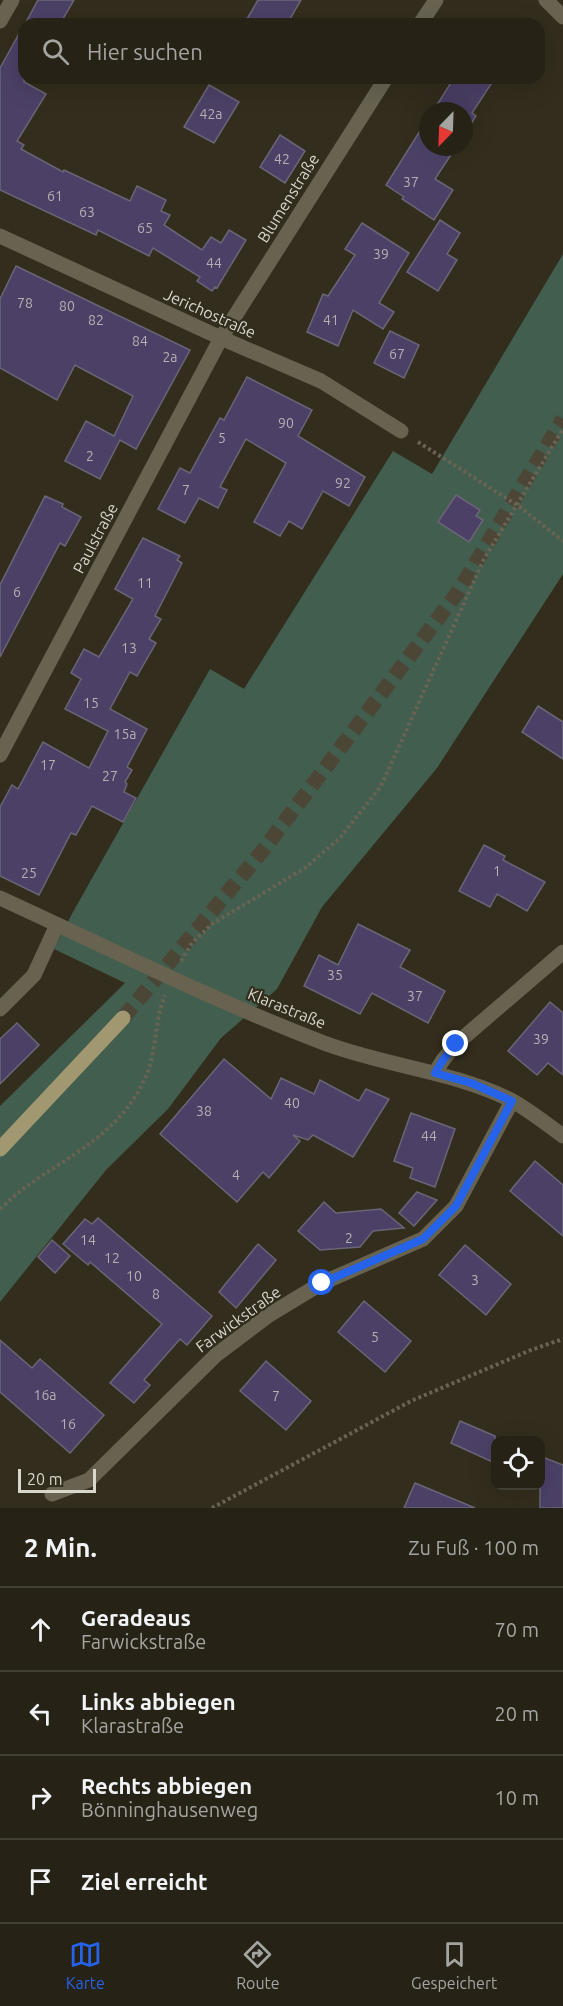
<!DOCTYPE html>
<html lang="de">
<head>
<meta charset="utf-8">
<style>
	body { margin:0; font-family:Ubuntu,sans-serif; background:#322f23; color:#f1f3f6 }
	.controls { position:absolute; right:18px; bottom:18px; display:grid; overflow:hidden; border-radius:12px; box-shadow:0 6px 24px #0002 }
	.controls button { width:54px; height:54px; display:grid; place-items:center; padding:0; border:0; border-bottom:2px solid #423f35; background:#262216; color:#f1f3f6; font:30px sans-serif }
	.compass { position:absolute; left:419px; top:102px; width:54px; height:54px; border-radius:50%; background:#262216; box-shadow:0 6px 24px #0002; rotate:203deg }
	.scale { position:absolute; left:18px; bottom:15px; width:78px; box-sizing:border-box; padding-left:6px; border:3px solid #d9d6cc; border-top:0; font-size:16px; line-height:21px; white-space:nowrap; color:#d9d6cc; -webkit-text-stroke:4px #332d1d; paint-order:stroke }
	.stop { position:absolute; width:18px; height:18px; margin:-14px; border:4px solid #2563eb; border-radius:50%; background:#fff }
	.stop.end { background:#2563eb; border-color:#fff; box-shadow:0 2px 6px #0008 }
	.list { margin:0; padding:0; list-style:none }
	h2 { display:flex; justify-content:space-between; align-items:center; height:78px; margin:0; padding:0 24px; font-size:26px }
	h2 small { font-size:20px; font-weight:400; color:#a4a4a1 }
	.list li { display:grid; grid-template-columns:39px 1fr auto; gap:18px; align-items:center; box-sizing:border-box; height:84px; padding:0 24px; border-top:2px solid #423f35 }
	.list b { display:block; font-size:22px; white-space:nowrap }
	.list p { margin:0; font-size:20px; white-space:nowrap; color:#a4a4a1 }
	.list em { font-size:20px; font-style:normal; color:#a4a4a1 }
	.icon { flex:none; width:33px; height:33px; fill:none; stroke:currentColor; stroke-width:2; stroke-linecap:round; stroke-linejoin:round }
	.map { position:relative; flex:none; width:563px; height:1508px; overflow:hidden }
	.search { position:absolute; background:#262216; box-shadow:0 6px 24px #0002; left:18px; right:18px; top:18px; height:66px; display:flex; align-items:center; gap:15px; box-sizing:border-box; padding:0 21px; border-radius:18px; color:#a4a4a1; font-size:22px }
	.sheet { height:414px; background:#262216 }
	nav { display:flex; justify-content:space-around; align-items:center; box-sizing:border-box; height:84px; border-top:2px solid #423f35; background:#262216; font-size:16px; color:#a4a4a1 }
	nav a { display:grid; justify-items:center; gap:3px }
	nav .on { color:#2563eb }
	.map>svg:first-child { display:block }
	.green { fill:#425e4e }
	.building { fill:#4c4066; stroke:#6a6577; stroke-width:1.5 }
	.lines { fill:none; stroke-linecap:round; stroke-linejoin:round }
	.primary-tunnel { stroke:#4c4637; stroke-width:15; stroke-dasharray:15 8; stroke-linecap:butt }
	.path { stroke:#686354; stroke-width:4; stroke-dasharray:3 3; stroke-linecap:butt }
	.street { stroke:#686351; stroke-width:15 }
	.primary { stroke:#a19872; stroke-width:15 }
	.route { stroke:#2563eb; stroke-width:8 }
	.labels { text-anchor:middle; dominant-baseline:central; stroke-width:4.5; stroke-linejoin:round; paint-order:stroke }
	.number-label { font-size:14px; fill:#b6b0b2 }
	.street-label { font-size:16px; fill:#d9d6cc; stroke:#332d1d }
</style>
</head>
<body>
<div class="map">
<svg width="563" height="1508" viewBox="0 0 563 1508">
	<rect width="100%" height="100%" fill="#332d1d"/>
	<path class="green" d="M563,254V574L437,768L322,907L277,989L221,1038L168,1109L106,1170L0,1302V1106L125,983L54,949L73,912L210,669L244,689L393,451L432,474Z"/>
	<g class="building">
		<path d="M38,0H74L60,24H25Z"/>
		<path d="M258,0H301L287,24H244Z"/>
		<path d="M24,25V82L46,94L17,141L24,145L21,149L63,172L64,170L130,201L137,186L166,200L161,211L170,215L164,225L202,250L211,237L221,243L229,230L246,240L217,288L215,287L212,291L197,281L200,277L153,248L149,256L98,230L96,235L0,190V68Z"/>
		<path d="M454,78H495L472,113L476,116L464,135V111H433Z"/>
		<path d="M209,85L239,102L214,143L184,127Z"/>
		<path d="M428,118V147H456L435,179L453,190L434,220L402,199L404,197L386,185Z"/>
		<path d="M280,135L305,151L285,183L260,167Z"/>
		<path d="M440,220L460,233L447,254L457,260L438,291L407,272Z"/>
		<path d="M362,223L409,253L379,303L394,312L383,329L353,310L338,346L307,332L323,294L328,296L355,255L345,249Z"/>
		<path d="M16,266L190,350L136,449L120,440L100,479L65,461L86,421L114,436L133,396L75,365L57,400L0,368V299Z"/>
		<path d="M390,331L419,345L404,378L374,363Z"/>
		<path d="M247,377L312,410L298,436L365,477L349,506L323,491L302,529L289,521L280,536L254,522L286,463L246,439L220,487L227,490L218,508L199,498L185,523L158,509L180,468L190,473L220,418L224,420Z"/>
		<path d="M456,495L480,510L476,516L483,520L469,542L438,522Z"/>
		<path d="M45,496L63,504L62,507L81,517L65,546L60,543L0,657V585Z"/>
		<path d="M143,538L180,556L177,560L182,563L155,616L161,619L149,639L156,643L137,676L130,672L110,709L147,729L127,767L132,770L125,782L127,784L124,792L136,798L123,822L92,806L76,835L71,833L39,895L0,876V807L12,785L18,789L43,742L89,768L108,731L65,709L81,679L71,673L84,649L99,657L133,599L115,589Z"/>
		<path d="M538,706L563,722V759L522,732Z"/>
		<path d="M484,845L505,856L503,860L545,882L527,911L497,894L490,907L459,891Z"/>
		<path d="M358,924L410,950L400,967L445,991L428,1023L372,993L360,1014L304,986L319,955L338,965Z"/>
		<path d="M550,1002L563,1013V1075L548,1063L537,1075L508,1051Z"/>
		<path d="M17,1023L39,1045L0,1084V1039Z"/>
		<path d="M224,1059L271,1099L281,1078L314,1094L320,1080L359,1101L366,1089L389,1099L353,1157L313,1135L308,1140L293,1135L300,1141L269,1178L263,1172L237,1202L160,1134Z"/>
		<path d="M411,1113L455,1129L435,1187L410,1178L413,1168L394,1161Z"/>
		<path d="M535,1161L563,1185V1236L510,1191Z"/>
		<path d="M417,1192L437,1200L414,1226L399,1213Z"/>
		<path d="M324,1202L336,1213L381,1209L404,1228L373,1231L360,1247L320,1250L298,1231Z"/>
		<path d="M98,1218L212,1316L187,1345L180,1339L144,1380L150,1385L134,1403L110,1383L162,1324L90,1262L88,1265L63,1244L85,1219L92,1224Z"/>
		<path d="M52,1240L70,1256L55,1273L38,1257Z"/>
		<path d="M258,1244L276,1260L236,1308L219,1292Z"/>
		<path d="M465,1245L511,1284L486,1315L439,1275Z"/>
		<path d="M364,1301L411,1341L385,1372L338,1332Z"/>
		<path d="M0,1340L32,1368L40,1359L104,1415L70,1453L0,1392Z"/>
		<path d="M266,1361L311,1401L286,1430L240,1391Z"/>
		<path d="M460,1421L495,1436V1463L451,1443Z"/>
		<path d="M540,1456L563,1465V1508H540Z"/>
		<path d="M415,1483L475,1508H404Z"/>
	</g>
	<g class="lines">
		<path class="primary-tunnel" d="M123,1018L264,849L458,592L563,419"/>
		<g class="path">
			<path d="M418,442L517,505L563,541"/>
			<path d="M181,961L192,943L212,924L305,868L340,838L381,786L484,559L563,429"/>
			<path d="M0,1209C8,1202 16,1194 24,1188C73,1153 125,1131 148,1071C157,1046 155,1019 165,995"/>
			<path d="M212,1508L411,1401L531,1350L563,1339"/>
		</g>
		<g class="street">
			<path d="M546,0L563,17"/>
			<path d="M0,21L12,0"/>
			<path d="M420,24L436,0"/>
			<path d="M0,236L221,338L321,381L401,431"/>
			<path d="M0,755L221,338L386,78"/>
			<path d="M0,898C107,947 214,1001 324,1043C385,1066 452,1071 511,1100C529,1110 547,1124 563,1136"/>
			<path d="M0,1009L34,975L57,925"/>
			<path d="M435,1073L443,1060L456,1044L563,952"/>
			<path d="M52,1494L89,1480L216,1355L269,1315L322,1283L423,1239L456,1206L512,1101"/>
		</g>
		<path class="primary" d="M0,1149L123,1018"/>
	</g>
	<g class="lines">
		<path class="route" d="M322,1283L423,1239L456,1206L512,1101L471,1083L435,1073L443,1060L456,1044"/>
	</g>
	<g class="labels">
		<g class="number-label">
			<text x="211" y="114">42a</text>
			<text x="282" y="159">42</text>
			<text x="411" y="182">37</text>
			<text x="55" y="196">61</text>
			<text x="87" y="212">63</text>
			<text x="145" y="228">65</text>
			<text x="381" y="254">39</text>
			<text x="214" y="263">44</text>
			<text x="25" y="303">78</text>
			<text x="67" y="306">80</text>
			<text x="96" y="320">82</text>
			<text x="331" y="320">41</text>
			<text x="140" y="341">84</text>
			<text x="397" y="354">67</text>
			<text x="170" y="357">2a</text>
			<text x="286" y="423">90</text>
			<text x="222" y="438">5</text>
			<text x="90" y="456">2</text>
			<text x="343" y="483">92</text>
			<text x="186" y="490">7</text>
			<text x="145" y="583">11</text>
			<text x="17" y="592">6</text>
			<text x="129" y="648">13</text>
			<text x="91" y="703">15</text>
			<text x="125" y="734">15a</text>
			<text x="48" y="765">17</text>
			<text x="110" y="776">27</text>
			<text x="497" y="871">1</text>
			<text x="29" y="873">25</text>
			<text x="335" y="975">35</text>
			<text x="415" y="996">37</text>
			<text x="541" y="1039">39</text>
			<text x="292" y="1103">40</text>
			<text x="204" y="1111">38</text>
			<text x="429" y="1136">44</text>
			<text x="236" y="1175">4</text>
			<text x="349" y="1238">2</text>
			<text x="88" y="1240">14</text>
			<text x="112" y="1258">12</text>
			<text x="134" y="1276">10</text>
			<text x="475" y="1280">3</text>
			<text x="156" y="1294">8</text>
			<text x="375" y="1337">5</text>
			<text x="45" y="1395">16a</text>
			<text x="276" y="1396">7</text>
			<text x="68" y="1424">16</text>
		</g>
		<g class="street-label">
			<text transform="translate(288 198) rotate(-58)">Blumenstraße</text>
			<text transform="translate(210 313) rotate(24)">Jerichostraße</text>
			<text transform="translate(95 538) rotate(-62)">Paulstraße</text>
			<text transform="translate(287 1008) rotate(22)">Klarastraße</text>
			<text transform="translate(238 1319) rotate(-36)">Farwickstraße</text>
		</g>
	</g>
</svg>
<div class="controls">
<button><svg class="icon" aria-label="locate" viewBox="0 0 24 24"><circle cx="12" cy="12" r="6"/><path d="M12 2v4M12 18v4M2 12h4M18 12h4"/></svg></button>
</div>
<svg class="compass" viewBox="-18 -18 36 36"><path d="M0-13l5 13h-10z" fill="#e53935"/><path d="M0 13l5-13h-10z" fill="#a4a4a1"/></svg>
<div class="scale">20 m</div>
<div class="stop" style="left:322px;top:1283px"></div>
<div class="stop end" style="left:456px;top:1044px"></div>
<div class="search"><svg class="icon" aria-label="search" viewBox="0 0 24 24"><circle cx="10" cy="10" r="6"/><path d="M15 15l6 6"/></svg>Hier suchen</div>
</div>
<section class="sheet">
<h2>2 Min.<small>Zu Fuß · 100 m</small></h2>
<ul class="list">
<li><svg class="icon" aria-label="ahead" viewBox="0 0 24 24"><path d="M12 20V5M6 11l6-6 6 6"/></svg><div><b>Geradeaus</b><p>Farwickstraße</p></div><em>70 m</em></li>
<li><svg class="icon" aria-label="left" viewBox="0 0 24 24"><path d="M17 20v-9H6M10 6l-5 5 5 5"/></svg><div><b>Links abbiegen</b><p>Klarastraße</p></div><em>20 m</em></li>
<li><svg class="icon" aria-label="right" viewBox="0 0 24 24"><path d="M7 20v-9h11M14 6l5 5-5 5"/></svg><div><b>Rechts abbiegen</b><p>Bönninghausenweg</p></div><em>10 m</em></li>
<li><svg class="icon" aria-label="arrive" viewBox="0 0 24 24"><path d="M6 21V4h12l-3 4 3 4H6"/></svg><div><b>Ziel erreicht</b></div></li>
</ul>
</section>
<nav>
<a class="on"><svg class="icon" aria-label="map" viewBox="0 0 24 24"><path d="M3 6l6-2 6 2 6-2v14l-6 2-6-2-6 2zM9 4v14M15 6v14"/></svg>Karte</a>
<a><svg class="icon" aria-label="directions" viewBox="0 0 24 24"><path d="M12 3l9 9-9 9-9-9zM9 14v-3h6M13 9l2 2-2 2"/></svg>Route</a>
<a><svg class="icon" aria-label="saved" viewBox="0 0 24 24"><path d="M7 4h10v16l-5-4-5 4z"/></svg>Gespeichert</a>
</nav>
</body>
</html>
